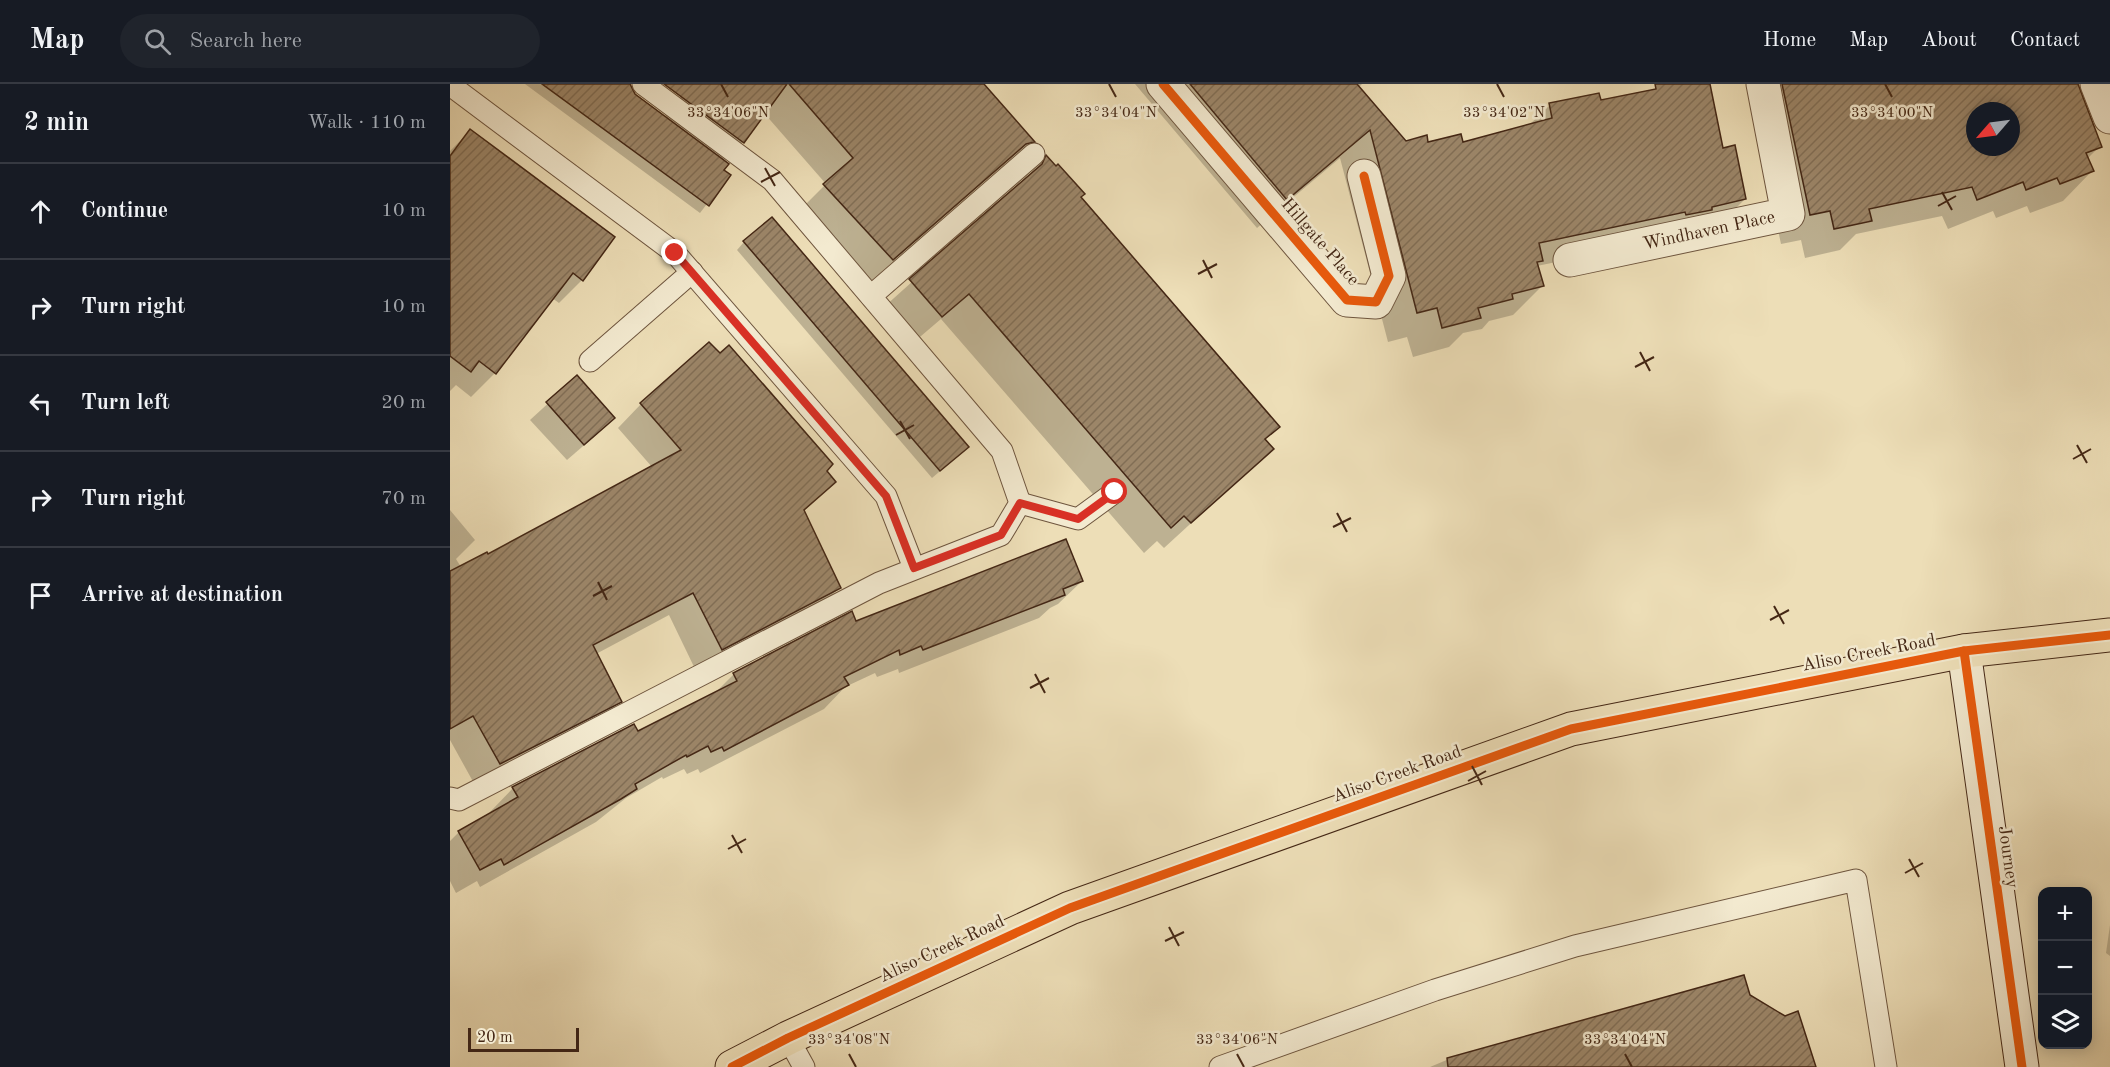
<!DOCTYPE html>
<html lang="en">
<head>
<meta charset="utf-8">
<style>
	body { margin:0; font-family:"Old Standard TT",serif; background:#20242c; color:#f1f3f6 }
	.controls { position:absolute; right:18px; bottom:18px; display:grid; overflow:hidden; border-radius:12px; box-shadow:0 3px 15px #0003 }
	.controls button { width:54px; height:54px; display:grid; place-items:center; padding:0; border:0; border-bottom:2px solid #363941; background:#171b24; color:#f1f3f6; font:30px sans-serif }
	.compass { position:absolute; left:1516px; top:18px; width:54px; height:54px; border-radius:50%; background:#171b24; box-shadow:0 3px 15px #0003; rotate:242deg }
	.scale { position:absolute; left:18px; bottom:15px; width:111px; box-sizing:border-box; padding-left:6px; border:3px solid #442715; border-top:0; font-size:16px; line-height:21px; white-space:nowrap; color:#442715; -webkit-text-stroke:4px #f3ead0; paint-order:stroke }
	.stop { position:absolute; width:18px; height:18px; margin:-14px; border:4px solid #d93025; border-radius:50%; background:#fff }
	.stop.end { background:#d93025; border-color:#fff; box-shadow:0 2px 6px #0008 }
	.list { margin:0; padding:0; list-style:none }
	h2 { display:flex; justify-content:space-between; align-items:center; height:78px; margin:0; padding:0 24px; font-size:26px }
	h2 small { font-size:20px; font-weight:400; color:#9ea1a6 }
	.list li { display:grid; grid-template-columns:39px 1fr auto; gap:18px; align-items:center; box-sizing:border-box; height:96px; padding:0 24px; border-top:2px solid #363941 }
	.list b { display:block; font-size:22px; white-space:nowrap }
	.list em { font-size:20px; font-style:normal; color:#9ea1a6 }
	.icon { flex:none; width:33px; height:33px; fill:none; stroke:currentColor; stroke-width:2; stroke-linecap:round; stroke-linejoin:round }
	.map { position:relative; flex:none; width:1660px; height:983px; overflow:hidden }
	header { display:flex; align-items:center; gap:36px; box-sizing:border-box; height:84px; padding:0 30px; background:#171b24; border-bottom:2px solid #363941 }
	header strong { font-size:28px }
	nav { display:flex; gap:33px; margin-inline-start:auto; font-size:21px }
	.search { width:420px; height:54px; background:#20242c; display:flex; align-items:center; gap:15px; box-sizing:border-box; padding:0 21px; border-radius:33px; color:#9ea1a6; font-size:22px }
	main { display:flex }
	aside { flex:1; background:#171b24 }
	.map>svg:first-child { display:block }
	.shadow { fill:#0003; fill-rule:evenodd }
	.building { fill:url(#building-hatch); stroke:#442715; stroke-width:1.5; fill-rule:evenodd }
	.lines { fill:none; stroke-linecap:round; stroke-linejoin:round }
	.lane-casing { stroke:#6e553e; stroke-width:23 }
	.street-casing { stroke:#6e553e; stroke-width:35 }
	.secondary-casing { stroke:#442715; stroke-width:35 }
	.primary-casing { stroke:#442715; stroke-width:35 }
	.lane { stroke:#f3ead0; stroke-width:21 }
	.street { stroke:#f3ead0; stroke-width:33 }
	.secondary { stroke:#f3ead0; stroke-width:33 }
	.primary { stroke:#eddeb7; stroke-width:33 }
	.cycleway-casing { stroke:#f3ead0; stroke-width:13 }
	.cycleway { stroke:#e8590c; stroke-width:9 }
	.route { stroke:#d93025; stroke-width:8 }
	.ticks { fill:none; stroke:#442715; stroke-width:2 }
	.labels { text-anchor:middle; dominant-baseline:central; stroke-width:5; stroke-linejoin:round; paint-order:stroke }
	.street-label { font-size:18px; fill:#442715; stroke:#f3ead0 }
	.ticks-label { font-size:15px; text-anchor:middle; fill:#442715; stroke:#f3ead0; stroke-width:5; stroke-linejoin:round; paint-order:stroke }
</style>
</head>
<body>
<header>
<strong>Map</strong>
<div class="search"><svg class="icon" aria-label="search" viewBox="0 0 24 24"><circle cx="10" cy="10" r="6"/><path d="M15 15l6 6"/></svg>Search here</div>
<nav><a>Home</a><a>Map</a><a>About</a><a>Contact</a></nav>
</header>
<main>
<aside>
<h2>2 min<small>Walk · 110 m</small></h2>
<ul class="list">
<li><svg class="icon" aria-label="ahead" viewBox="0 0 24 24"><path d="M12 20V5M6 11l6-6 6 6"/></svg><div><b>Continue</b></div><em>10 m</em></li>
<li><svg class="icon" aria-label="right" viewBox="0 0 24 24"><path d="M7 20v-9h11M14 6l5 5-5 5"/></svg><div><b>Turn right</b></div><em>10 m</em></li>
<li><svg class="icon" aria-label="left" viewBox="0 0 24 24"><path d="M17 20v-9H6M10 6l-5 5 5 5"/></svg><div><b>Turn left</b></div><em>20 m</em></li>
<li><svg class="icon" aria-label="right" viewBox="0 0 24 24"><path d="M7 20v-9h11M14 6l5 5-5 5"/></svg><div><b>Turn right</b></div><em>70 m</em></li>
<li><svg class="icon" aria-label="arrive" viewBox="0 0 24 24"><path d="M6 21V4h12l-3 4 3 4H6"/></svg><div><b>Arrive at destination</b></div></li>
</ul>
</aside>
<div class="map">
<svg width="1660" height="983" viewBox="0 0 1660 983">
	<defs>
		<pattern id="building-hatch" width="6" height="6" patternUnits="userSpaceOnUse" patternTransform="scale(1.5)"><rect width="6" height="6" fill="#9c8669"/><path d="M-1 1l2-2M0 6l6-6M5 7l2-2" fill="none" stroke="#816e55"/></pattern>
	</defs>
	<rect width="100%" height="100%" fill="#eddeb7"/>
	<filter id="stains"><feTurbulence type="fractalNoise" baseFrequency=".00333" numOctaves="4"/><feColorMatrix values="0 0 0 0 .2 0 0 0 0 .09 0 0 0 0 .02 0 0 0 .5 -.17"/></filter>
	<radialGradient id="worn" r=".72"><stop offset=".6" stop-color="#630" stop-opacity="0"/><stop offset="1" stop-color="#630" stop-opacity=".3"/></radialGradient>
	<g class="shadow">
		<path d="M75,0H156L209,40L239,0H533L583,58L557,84L547,87L415,202L348,128L376,100L314,29L293,58L273,77L272,86L279,91L250,129Z"/>
		<path d="M685,0H912L908,4L955,58L977,60L1012,59L1078,42L1100,21L1149,18L1235,0H1258L1272,65L1295,115L1265,145L1087,182L1092,202L1063,231L1039,237L1032,245L1013,249L999,263L963,273L957,253L938,258L890,74L807,144Z"/>
		<path d="M1314,0H1626L1650,62L1637,75L1642,87L1613,117L1580,129L1577,122L1546,134L1543,127L1498,145L1492,132L1406,150L1390,166L1355,174L1351,156L1331,160L1300,16ZM1525,27H1561V63H1525Z"/>
		<path d="M20,47L132,196L109,219L102,214L45,289L21,313L6,301L0,307V67Z"/>
		<path d="M596,73L828,342L814,356L822,365L714,464L707,457L694,469L491,235L464,258L434,223L569,102Z"/>
		<path d="M294,158L509,371L482,394L287,166Z"/>
		<path d="M127,293L147,350L117,376L80,336Z"/>
		<path d="M191,320L375,387L384,398L353,428L389,504L365,528L247,589L219,531L146,570L170,617L146,641L26,703L0,656V426L25,456L6,475L11,483L38,471L202,383L168,344Z"/>
		<path d="M632,497L608,520L600,524L589,534L449,589L448,585L427,593L425,589L395,603L374,625L250,689L248,685L237,690L234,685L213,695L212,693L176,714L146,738L30,803L27,797L6,809L0,797V757L9,748L41,730L40,728L63,704L187,649L264,610L284,590L406,539Z"/>
		<path d="M1660,841V872L1656,869Z"/>
		<path d="M1298,912L1364,983H980L999,975Z"/>
	</g>
	<g class="building">
		<path d="M92,0H180L185,10L279,80L274,86L281,91L259,122Z"/>
		<path d="M214,0H337L294,59Z"/>
		<path d="M339,0H534L585,58L576,60L443,176L373,100L403,74Z"/>
		<path d="M740,0H907L956,57L977,51L978,58L1011,50L1013,58L1102,34L1099,19L1149,9L1151,16L1206,5L1205,0H1260L1273,64L1285,61L1296,115L1262,123V126L1236,131L1235,128L1089,159L1093,177L1087,178L1094,202L1062,210L1063,215L1028,224L1031,234L992,244L987,224L967,229L920,46L837,116Z"/>
		<path d="M1332,0H1628L1652,63L1636,69L1644,87L1610,100L1607,94L1576,106L1573,98L1527,116L1522,103L1419,125L1422,137L1384,145L1380,127L1360,131ZM1525,27H1561V63H1525Z"/>
		<path d="M20,45L165,153L133,197L123,189L46,290L29,277L21,288L0,272V72Z"/>
		<path d="M596,71L606,82L608,80L635,110L631,113L830,343L815,355L824,365L741,439L734,432L721,444L519,210L492,233L459,195L592,80Z"/>
		<path d="M322,133L519,363L490,387L293,157Z"/>
		<path d="M259,258L270,269L279,261L383,380L377,387L386,398L354,426L391,504L272,566L243,509L143,561L172,618L50,680L23,632L0,645V487L37,468L38,470L231,366L190,319Z"/>
		<path d="M127,291L165,334L134,361L96,318Z"/>
		<path d="M616,455L633,497L613,505L615,511L473,566L471,562L450,571L449,566L394,593L399,601L274,667L272,663L261,668L258,662L237,673L236,671L185,700L187,705L171,715L54,781L51,775L30,786L8,747L68,713L62,703L184,640L188,647L287,597L283,589L402,527L406,537Z"/>
		<path d="M1294,891L1300,911L1335,932L1348,927L1366,983H998L997,974Z"/>
	</g>
	<g class="lines">
		<defs>
			<g id="lane">
				<path d="M0,1L225,169L436,412L464,484"/>
				<path d="M421,212L584,70"/>
				<path d="M140,277L242,188"/>
				<path d="M570,419L628,435L665,408"/>
				<path d="M0,714L9,716L429,499L551,451L570,419L552,367L322,96L193,0"/>
				<path d="M338,954L354,983"/>
				<path d="M770,983L985,906L1125,862L1406,796L1436,983"/>
			</g>
			<g id="street">
				<path d="M713,0L897,216L926,218L939,192L914,92"/>
				<path d="M1647,0L1660,33"/>
				<path id="s1" d="M1120,176L1338,130L1313,0"/>
			</g>
			<path id="secondary" d="M1514,567L1572,983"/>
			<path id="primary" d="M282,983L338,954L620,824L1121,645L1514,567L1660,551"/>
		</defs>
		<use href="#lane" class="lane-casing"/>
		<use href="#street" class="street-casing"/>
		<use href="#secondary" class="secondary-casing"/>
		<use href="#primary" class="primary-casing"/>
		<use href="#lane" class="lane"/>
		<use href="#street" class="street"/>
		<use href="#secondary" class="secondary"/>
		<use href="#primary" class="primary"/>
		<defs>
			<g id="cycleway">
				<path d="M713,0L897,216L926,218L939,192L914,92"/>
				<path d="M1514,567L1572,983"/>
				<path d="M282,983L338,954L620,824L1121,645L1514,567L1660,551"/>
			</g>
		</defs>
		<use href="#cycleway" class="cycleway-casing"/>
		<use href="#cycleway" class="cycleway"/>
	</g>
	<g class="lines">
		<path class="route" d="M225,169L436,412L464,484L551,451L570,419L628,435L665,408"/>
	</g>
	<path class="ticks" d="M271,0L278,13M659,0L666,13M1047,0L1054,13M1435,0L1442,13M315,84L325,102M311,98L330,88M1492,108L1502,126M1488,122L1506,112M753,176L762,194M748,190L767,180M1190,268L1200,287M1185,283L1204,273M450,337L460,355M446,351L464,341M1627,361L1637,379M1623,375L1641,365M887,429L897,448M883,443L901,434M148,498L157,516M143,512L162,502M1324,522L1334,540M1320,536L1339,526M585,590L595,609M580,604L599,594M1022,682L1032,701M1018,697L1036,687M282,751L292,769M278,765L296,755M1459,775L1469,793M1455,789L1473,779M719,843L729,862M715,857L734,848M399,970L406,983M787,970L794,983M1175,970L1182,983"/>
	<g class="labels">
		<g class="street-label">
			<text stroke="none"><textPath href="#s1" startOffset="142">Windhaven Place</textPath></text>
			<text transform="translate(870 158) rotate(49)">Hillgate Place</text>
			<text transform="translate(1419 569) rotate(-11)">Aliso Creek Road</text>
			<text transform="translate(947 690) rotate(-20)">Aliso Creek Road</text>
			<text transform="translate(1558 773) rotate(82)">Journey</text>
			<text transform="translate(492 865) rotate(-25)">Aliso Creek Road</text>
		</g>
	</g>
	<g class="ticks-label">
		<text x="278" y="33">33°34'06"N</text>
		<text x="666" y="33">33°34'04"N</text>
		<text x="1054" y="33">33°34'02"N</text>
		<text x="1442" y="33">33°34'00"N</text>
		<text x="399" y="960">33°34'08"N</text>
		<text x="787" y="960">33°34'06"N</text>
		<text x="1175" y="960">33°34'04"N</text>
	</g>
	<rect width="100%" height="100%" filter="url(#stains)"/>
	<rect width="100%" height="100%" fill="url(#worn)"/>
</svg>
<div class="controls">
<button>+</button>
<button>−</button>
<button><svg class="icon" aria-label="layers" viewBox="0 0 24 24"><path d="M12 4l9 5-9 5-9-5zM3 14l9 5 9-5"/></svg></button>
</div>
<svg class="compass" viewBox="-18 -18 36 36"><path d="M0-13l5 13h-10z" fill="#e53935"/><path d="M0 13l5-13h-10z" fill="#9ea1a6"/></svg>
<div class="scale">20 m</div>
<div class="stop" style="left:665px;top:408px"></div>
<div class="stop end" style="left:225px;top:169px"></div>
</div>
</main>
</body>
</html>
